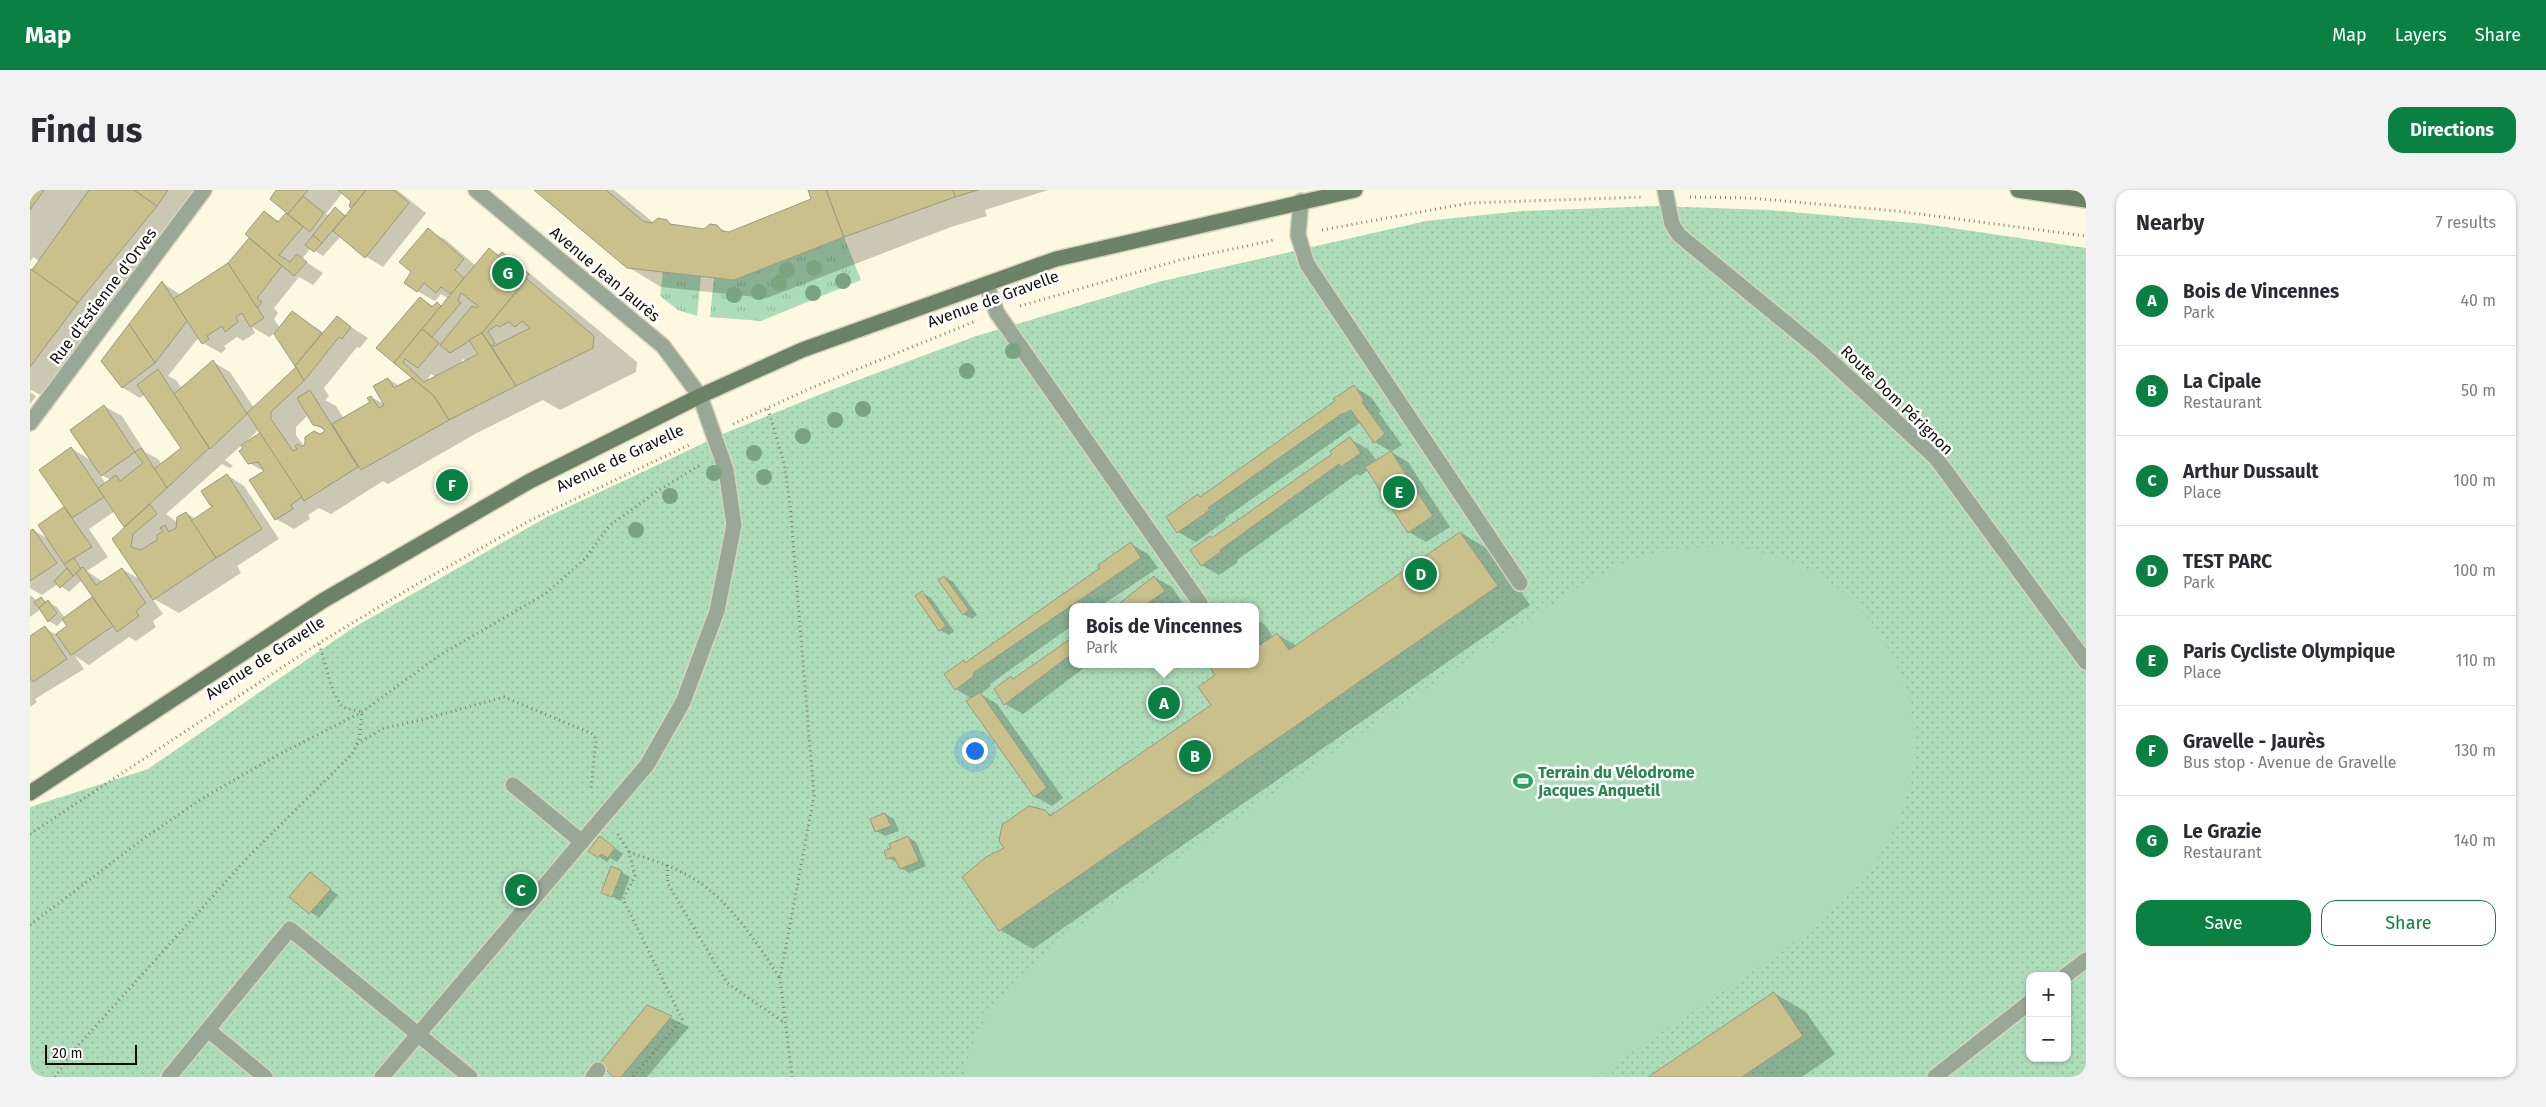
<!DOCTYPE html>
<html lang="en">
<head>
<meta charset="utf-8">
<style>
	body { margin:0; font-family:"Fira Sans",sans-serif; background:#f2f2f3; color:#2b2b33 }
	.controls { position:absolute; right:15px; bottom:15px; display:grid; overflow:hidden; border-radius:10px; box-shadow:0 1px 4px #0004 }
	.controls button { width:45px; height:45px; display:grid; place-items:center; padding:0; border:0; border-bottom:1px solid #e1e1e2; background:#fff; color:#2b2b33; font:25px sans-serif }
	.scale { position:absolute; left:15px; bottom:12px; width:92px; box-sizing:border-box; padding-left:5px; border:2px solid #100f07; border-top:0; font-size:14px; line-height:18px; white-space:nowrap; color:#100f07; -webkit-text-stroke:4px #fff; paint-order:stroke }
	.you { position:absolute; left:944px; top:560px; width:18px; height:18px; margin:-12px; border:4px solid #fff; border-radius:50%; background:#1a73e8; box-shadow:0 0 0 8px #1a73e833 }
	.badge { display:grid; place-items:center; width:32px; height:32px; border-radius:50%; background:#0b8043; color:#fff; font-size:16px; font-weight:700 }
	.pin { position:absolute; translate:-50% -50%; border:2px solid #fff; box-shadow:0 1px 5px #0006 }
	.popup { position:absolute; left:1039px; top:413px; width:190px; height:65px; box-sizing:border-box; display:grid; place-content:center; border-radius:10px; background:#fff; filter:drop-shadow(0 1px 4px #0005); font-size:16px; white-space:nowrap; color:#7c7c81 }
	.popup b { font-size:19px; color:#2b2b33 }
	.popup::after { content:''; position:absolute; left:50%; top:100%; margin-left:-10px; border:10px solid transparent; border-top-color:#fff }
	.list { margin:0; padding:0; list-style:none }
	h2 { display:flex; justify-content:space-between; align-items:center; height:65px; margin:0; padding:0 20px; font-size:21px }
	h2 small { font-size:16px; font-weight:400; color:#7c7c81 }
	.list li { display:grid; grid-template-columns:32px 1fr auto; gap:15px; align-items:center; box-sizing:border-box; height:90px; padding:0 20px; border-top:1px solid #e1e1e2 }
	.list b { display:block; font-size:19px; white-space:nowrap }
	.list p { margin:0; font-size:16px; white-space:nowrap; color:#7c7c81 }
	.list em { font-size:16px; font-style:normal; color:#7c7c81 }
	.actions { display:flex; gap:10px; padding:15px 20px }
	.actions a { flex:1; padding:11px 0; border:1px solid #0b8043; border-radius:15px; text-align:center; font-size:18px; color:#0b8043 }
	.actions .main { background:#0b8043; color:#fff }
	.map { position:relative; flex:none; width:2056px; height:887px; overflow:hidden; border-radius:15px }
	header { display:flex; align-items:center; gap:30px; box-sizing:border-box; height:70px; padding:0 25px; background:#0b8043; color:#fff }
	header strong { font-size:24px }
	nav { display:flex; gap:28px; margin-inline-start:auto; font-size:18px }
	.intro { display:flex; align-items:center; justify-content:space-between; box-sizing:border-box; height:120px; padding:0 30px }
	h1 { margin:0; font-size:35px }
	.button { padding:12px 22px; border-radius:15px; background:#0b8043; color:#fff; font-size:18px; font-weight:700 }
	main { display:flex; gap:30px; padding:0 30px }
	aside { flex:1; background:#fff; border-radius:15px; box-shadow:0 1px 4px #0004 }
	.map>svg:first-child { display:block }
	.grass { fill:url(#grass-tufts) }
	.park { fill:url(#park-dots); fill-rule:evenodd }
	.pitch { fill:#addcb9 }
	.shadow { fill:#0003; fill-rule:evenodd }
	.building { fill:#c9c08b; stroke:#9c9982 }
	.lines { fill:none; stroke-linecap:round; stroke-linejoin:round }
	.lane-casing { stroke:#d7d4bd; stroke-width:18 }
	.street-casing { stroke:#d7d4bd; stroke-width:18 }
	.secondary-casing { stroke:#d7d4bd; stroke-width:18 }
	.path { stroke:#848171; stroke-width:3; stroke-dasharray:1 4; stroke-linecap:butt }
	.lane { stroke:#99a896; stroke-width:15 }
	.street { stroke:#99a896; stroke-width:15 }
	.secondary { stroke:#6b8267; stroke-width:15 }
	.tree { fill:#7ba380 }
	.labels { text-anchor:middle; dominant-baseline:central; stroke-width:5; stroke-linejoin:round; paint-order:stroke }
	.street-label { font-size:16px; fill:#100f07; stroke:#fff }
	.leisure-label { font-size:16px; font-weight:bold; fill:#27864d; stroke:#fff; text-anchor:start }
</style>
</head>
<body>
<header>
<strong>Map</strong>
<nav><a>Map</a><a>Layers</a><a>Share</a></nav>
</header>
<div class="intro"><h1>Find us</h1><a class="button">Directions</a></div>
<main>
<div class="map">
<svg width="2056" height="887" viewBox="0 0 2056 887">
	<defs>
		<pattern id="grass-tufts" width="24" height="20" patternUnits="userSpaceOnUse" patternTransform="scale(1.25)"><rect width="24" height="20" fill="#addcb9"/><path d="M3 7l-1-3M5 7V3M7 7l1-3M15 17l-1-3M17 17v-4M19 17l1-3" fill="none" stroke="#94bc9e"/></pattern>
		<pattern id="park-dots" width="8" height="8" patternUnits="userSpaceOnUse" patternTransform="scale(1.25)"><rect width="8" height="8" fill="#addcb9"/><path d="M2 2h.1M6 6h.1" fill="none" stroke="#94bc9e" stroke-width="1.8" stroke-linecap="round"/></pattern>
	</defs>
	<rect width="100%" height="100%" fill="#fdf9e0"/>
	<g class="grass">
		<path d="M814,47L831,90L731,131L680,127L684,88L704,90Z"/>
		<path d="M633,82L671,86L667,126L648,120L630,106Z"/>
	</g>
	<path class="park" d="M1627,16L1740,20L1895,34L2056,58V887H0V617L118,579L323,438L517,327L695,243L796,202L946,146L1128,92L1396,31L1492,21ZM1043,417H1225V474H1043ZM2000,786H2037V868H2000Z"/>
	<path class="pitch" d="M1699,356C1785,368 1842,409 1873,491C1886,526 1888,560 1879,596C1855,704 1750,762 1665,820C1639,837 1614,854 1588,871C1581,876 1572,885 1565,887C1553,887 1535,887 1522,887C1484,887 1446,887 1409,887C1250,887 1092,887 933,887C947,815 1004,768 1061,728L1505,425C1543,402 1585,371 1630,362C1653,358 1676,357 1699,356Z"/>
	<g class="shadow">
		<path d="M0,0H175L152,31L158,35L81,131L14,207L1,200L0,202L6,206L0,214V82L8,84L10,71L3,67L0,72Z"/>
		<path d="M248,0H367L396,23L353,77L335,66L311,46L293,66L281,58L272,69L293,83L283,95L269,87L244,118L248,123L244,129L250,138L262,123L294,143L307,128L338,148L330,158L327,157L294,198L299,206L295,210L306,216L314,229L341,213V207L356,215L358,189L370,196L385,188L348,158L390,108L405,117L407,114L413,117L419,109L411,104L405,111L387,101L383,82L398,40L416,50L446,76L460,60L470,66L472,63L481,68L607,172L606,182L530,220L513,210L445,244L358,294L353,291L301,324L289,318L278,325L280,329L264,339L246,329L220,291L235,282L219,273L212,255L195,270L203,276L200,278L192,274L136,324L148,333L156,323L166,329L185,316L197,285L214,296L249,349L207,376L211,383L149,423L122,408L133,424L123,431L126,437L106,451L99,447L59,475L45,466L54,479L5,509L7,512L0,517V448L15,438L27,445L39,437L34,429L27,436L19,431L11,419L0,427V405L8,411L11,409L27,417L35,428L64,408L52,390L39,402L28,394L12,405L0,398V342L3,340L20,350L10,335L36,317L41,258L62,271L74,216L92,226L115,262L128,269L132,275L153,259L115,204L110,208L93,198L73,171L132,93L151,105L199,73L221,48L235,23L250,32L258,23ZM313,2L323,11L320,16L323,18L316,26L305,19L299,26L296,24ZM222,137L239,147L245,143L269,181L224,218L200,182L183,172L152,199L146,190L138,186L169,147L173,153L191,163L196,159L194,156L207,147L213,151L225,143ZM433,169L437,171L428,176ZM401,184L406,187L400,190L398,188ZM278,225L284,234L297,242L274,256L266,245V237ZM229,239L232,243L216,254L215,253ZM68,283L81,290L76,294ZM85,321L96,337L83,349L111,390L92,379L73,392L57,381L78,367L59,339Z"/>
		<path d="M505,0H584L624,33L637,32L645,36L674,40L686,36L699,43L783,10L779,0H1018L955,20L957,26L921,37L737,108L631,97L598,77Z"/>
		<path d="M1324,197L1341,207L1351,221L1349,223L1372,255L1361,262L1378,272L1420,337L1396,352L1379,342L1338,280L1330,286L1327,284L1207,370L1208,372L1189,385L1172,375L1183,349L1304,264L1320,249L1338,259L1347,271L1362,262L1345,252L1331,232L1195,328L1196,330L1166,352L1148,342L1168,306L1171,307L1307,212Z"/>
		<path d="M1431,343L1463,362L1500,415L1003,759L970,740L934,687L976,658L1015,621L1023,626L1182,515L1225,474V429L1235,435L1243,447L1247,444L1267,456Z"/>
		<path d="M1101,354L1118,364L1128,378L1069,417H1043V435L960,494L961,496L950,504L967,514L1033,608L1022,616L1004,606L942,509L926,499L934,472L936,473L1072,378Z"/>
		<path d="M915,387L923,392L947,425L942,429L933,424Z"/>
		<path d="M1124,387L1142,397L1152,412L1144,417H1087Z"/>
		<path d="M892,403L901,408L924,441L919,445L910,440Z"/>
		<path d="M1043,448V474H1059L993,524L975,514L982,488L985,490Z"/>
		<path d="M855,624L864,629L869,641L855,646L846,641Z"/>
		<path d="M571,647L593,664L587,672L580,668L577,672L560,661Z"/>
		<path d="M878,647L886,652L896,676L879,683L871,678L868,673L858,668L863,659Z"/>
		<path d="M591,682L600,687L591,711L572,702Z"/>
		<path d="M280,684L308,705L289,728L261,707Z"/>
		<path d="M1744,803L1776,822L1805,864L1772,887H1620Z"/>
		<path d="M618,817L659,837L617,887H586Z"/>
	</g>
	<g class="building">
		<path d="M0,0H14L0,20Z"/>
		<path d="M59,0H104L127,16L48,113L2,80Z"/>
		<path d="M104,0H138L127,16Z"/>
		<path d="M246,0H278L258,24L240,9Z"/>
		<path d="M308,0H336L321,18L319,16L321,11Z"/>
		<path d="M336,0H364L379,13L335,68L303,41Z"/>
		<path d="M504,0H576L613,31L622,33L628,28L637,30L640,34L674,39L680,34L687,35L692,41L699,42L781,9L778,0H796L814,47L704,90L597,78Z"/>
		<path d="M796,0H923L925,7L814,47Z"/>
		<path d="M923,0H948L925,7Z"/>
		<path d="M273,6L294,23L280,42L258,24Z"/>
		<path d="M305,17L315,26L292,53L283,45Z"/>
		<path d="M234,21L248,32L256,23L273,37L249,65L260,72L267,64L277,72L264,86L215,44Z"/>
		<path d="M398,38L434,69L425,80L434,88L421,104L411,97L406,103L394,93L387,102L374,93L381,82L369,72Z"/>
		<path d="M283,45L292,53L284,62L275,55Z"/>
		<path d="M219,48L252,76L227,108L232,112L227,118L198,73Z"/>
		<path d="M459,58L497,89L452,143L420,163L410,155L442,116L446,118L448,116L431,103L428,111L431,113L402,147L392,139Z"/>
		<path d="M472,62L483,71L479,75L468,66Z"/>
		<path d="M198,73L234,128L220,137L212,123L206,127L208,132L195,142L192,136L177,146L179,149L172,154L143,109Z"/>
		<path d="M489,76L499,84L496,88L485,80Z"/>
		<path d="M1,79L48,113L0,177V80Z"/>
		<path d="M497,89L564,146L563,158L486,196L462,157L500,138L492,131L485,137L479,132L469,137L467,135L458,141L465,153L461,156L452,143Z"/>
		<path d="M132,91L157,131L125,173L99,134Z"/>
		<path d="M390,107L402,117L407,112L411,116L364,173L346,158Z"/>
		<path d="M262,121L292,143L265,176L244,144Z"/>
		<path d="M307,126L321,137L312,149L309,147L274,191L265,176Z"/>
		<path d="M99,134L125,173L92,198L71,171Z"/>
		<path d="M392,139L409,153L388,178L375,169L373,172L394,192L448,164L439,150L452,143L486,196L419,230L404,206L364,173Z"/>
		<path d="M183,170L217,224L180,259L144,204Z"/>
		<path d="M266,177L274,191L241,222V229L263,261L267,259L265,256L268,254L271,257L275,254V247L284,241L290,244L295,241L292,237L283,235L267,208L280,200L328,277L274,311L217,223Z"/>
		<path d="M128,179L179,258L137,298L124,279L151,258L107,195Z"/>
		<path d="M358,188L364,198L382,188L404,206L419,230L331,280L302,234L340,212L337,208L341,206L349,218L354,215L343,196Z"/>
		<path d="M1324,195L1334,210L1332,212L1355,244L1344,253L1321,220L1314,224L1313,223L1178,318L1180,320L1147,343L1136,327L1168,304L1170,307L1305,211L1303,209Z"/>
		<path d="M74,215L105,262L71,286L40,240Z"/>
		<path d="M230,243L272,307L261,315L263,319L245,330L219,290L234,281L228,272L218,274L209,261L213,258L211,255Z"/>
		<path d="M1320,247L1331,263L1311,277L1309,274L1190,360L1191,362L1171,376L1160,360L1180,346L1182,348L1302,264L1300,261Z"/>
		<path d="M41,257L74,307L42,328L9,280Z"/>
		<path d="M111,258L137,298L94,337L68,298L86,285L90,291L113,273L105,262Z"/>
		<path d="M1361,261L1403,326L1378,343L1335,277Z"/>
		<path d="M197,284L232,339L186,368L161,331L183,316L180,315L171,301Z"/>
		<path d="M120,314L127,324L103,344L101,357L111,360L127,350V345L133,341L130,338L135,335L139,342L146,338L147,327L156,322L186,368L123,410L82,349Z"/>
		<path d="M34,317L62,357L34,374L8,335Z"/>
		<path d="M3,339L27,373L0,391V341Z"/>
		<path d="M1430,342L1468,396L969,741L932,687L956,667L974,658L969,651L972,635L999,616L1015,620L1020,626L1181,515L1168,497L1185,485L1178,474H1225V448L1230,455L1247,443L1259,460Z"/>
		<path d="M1101,352L1111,368L943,483L944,486L925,500L914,484L934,470L935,473L1070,378L1068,375Z"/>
		<path d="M44,368L51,379L43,386L34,374Z"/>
		<path d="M53,377L66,395L92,378L116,413L106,421L109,426L87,442L46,383Z"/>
		<path d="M37,378L43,386L30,398L24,391Z"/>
		<path d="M914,386L939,420L933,425L908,390Z"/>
		<path d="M1124,386L1135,401L1115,415L1113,413L1109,417H1085Z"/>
		<path d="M892,401L916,436L909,441L885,406Z"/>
		<path d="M11,407L15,412L9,418L4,412Z"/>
		<path d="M62,407L83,436L41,465L26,444L37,436L32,429Z"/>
		<path d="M18,410L27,423L18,432L9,418Z"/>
		<path d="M15,436L37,469L3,492L0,488V446Z"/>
		<path d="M1043,447V463L974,515L964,499L981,486L983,489Z"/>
		<path d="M950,502L1017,598L1004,607L936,511Z"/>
		<path d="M855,623L861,636L845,642L840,629Z"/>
		<path d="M570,646L585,658L578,668L571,664L568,668L558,661Z"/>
		<path d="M878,646L889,671L870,679L864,667L857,669L854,661L861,658L859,654Z"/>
		<path d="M581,676L592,681L582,707L571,703Z"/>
		<path d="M280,682L301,699L279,724L259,707Z"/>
		<path d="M1744,802L1773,846L1712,887H1618Z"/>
		<path d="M617,815L642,826L591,887H584L569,874Z"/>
	</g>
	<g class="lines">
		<defs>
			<g id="lane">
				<path d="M1635,0L1642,34L1649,45L1789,160L1906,268L2056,472"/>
				<path d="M1271,11L1268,45L1277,74L1490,393"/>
				<path d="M956,94L967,123L1170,413"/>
				<path d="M483,595L552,652"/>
				<path d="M2035,786L2056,770"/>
				<path d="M178,840L235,887"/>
				<path d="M139,887L260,739L440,887"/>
				<path d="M352,887L617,575L653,512L687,421L704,335L696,280L670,206"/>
				<path d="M563,887L568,880"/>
				<path d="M1905,887L2000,812"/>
			</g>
			<g id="street">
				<path d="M446,0L633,156L670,206"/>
				<path d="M0,233L174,0"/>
			</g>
			<g id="secondary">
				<path d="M1988,0L2056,10"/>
				<path d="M0,603L294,410L500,291L670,206L772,160L1026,69L1325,0"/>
			</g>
		</defs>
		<use href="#lane" class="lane-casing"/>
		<use href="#street" class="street-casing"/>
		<use href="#secondary" class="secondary-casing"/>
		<g class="path">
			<path d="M1660,7L1719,8L1867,21L2056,46"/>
			<path d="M1292,40L1439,13L1614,7"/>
			<path d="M990,116L1150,70L1245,50"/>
			<path d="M738,219L754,273L760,314L784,606L750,788L762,887"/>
			<path d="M703,234L781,198L946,131"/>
			<path d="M327,554L354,538L391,530L474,507L563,544L566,550L561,598"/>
			<path d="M0,644L289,453L389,393L501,330L661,254"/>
			<path d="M588,644L599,662L605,686L593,709L652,829L603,887"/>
			<path d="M599,662C621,670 644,676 664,689C701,712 726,752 750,788"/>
			<path d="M637,675L638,694L697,793L755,833"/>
			<path d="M0,735L113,649L173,608L244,567L332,522L410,465L515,404L555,369L579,336L626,302L670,275"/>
			<path d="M25,887L45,859L219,666L322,564L329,550L332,522L312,517L303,501L289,453"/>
		</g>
		<use href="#lane" class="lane"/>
		<use href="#street" class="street"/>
		<use href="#secondary" class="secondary"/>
	</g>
	<g class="tree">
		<circle cx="784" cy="78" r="8"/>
		<circle cx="757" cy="80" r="8"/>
		<circle cx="813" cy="91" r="8"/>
		<circle cx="749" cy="93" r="8"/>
		<circle cx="729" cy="102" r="8"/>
		<circle cx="783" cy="103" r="8"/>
		<circle cx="704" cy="105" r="8"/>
		<circle cx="983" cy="161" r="8"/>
		<circle cx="937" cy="181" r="8"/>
		<circle cx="833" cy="219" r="8"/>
		<circle cx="805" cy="230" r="8"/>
		<circle cx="773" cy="246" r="8"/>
		<circle cx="724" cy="263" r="8"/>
		<circle cx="684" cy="283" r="8"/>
		<circle cx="734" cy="287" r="8"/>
		<circle cx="640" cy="306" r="8"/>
		<circle cx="606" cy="340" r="8"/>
	</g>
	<defs>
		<symbol id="stadium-bare" viewBox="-9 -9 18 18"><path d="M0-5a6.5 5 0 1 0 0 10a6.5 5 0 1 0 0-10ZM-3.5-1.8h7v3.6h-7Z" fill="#2e9e5b" stroke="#fff" stroke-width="2.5" paint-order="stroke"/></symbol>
	</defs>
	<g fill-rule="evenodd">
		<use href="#stadium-bare" x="1479" y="577" width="28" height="28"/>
	</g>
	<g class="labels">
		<g class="street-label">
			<text transform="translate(575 84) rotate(40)">Avenue Jean Jaurès</text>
			<text transform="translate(73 106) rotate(-53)">Rue d'Estienne d'Orves</text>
			<text transform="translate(963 109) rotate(-20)">Avenue de Gravelle</text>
			<text transform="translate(1867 210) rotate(44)">Route Dom Pérignon</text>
			<text transform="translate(590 268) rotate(-25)">Avenue de Gravelle</text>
			<text transform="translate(235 468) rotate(-33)">Avenue de Gravelle</text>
		</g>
		<g class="leisure-label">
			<text x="1508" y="582">Terrain du Vélodrome<tspan x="1508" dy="18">Jacques Anquetil</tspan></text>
		</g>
	</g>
</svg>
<div class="controls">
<button>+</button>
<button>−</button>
</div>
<div class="scale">20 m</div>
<div class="you"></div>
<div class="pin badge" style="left:1134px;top:513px">A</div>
<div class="popup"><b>Bois de Vincennes</b>Park</div>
<div class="pin badge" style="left:1165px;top:566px">B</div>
<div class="pin badge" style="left:491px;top:700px">C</div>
<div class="pin badge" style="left:1391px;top:384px">D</div>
<div class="pin badge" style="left:1369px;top:302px">E</div>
<div class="pin badge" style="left:422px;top:295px">F</div>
<div class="pin badge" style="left:478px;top:83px">G</div>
</div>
<aside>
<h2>Nearby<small>7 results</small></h2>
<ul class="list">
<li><span class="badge">A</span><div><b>Bois de Vincennes</b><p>Park</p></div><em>40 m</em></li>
<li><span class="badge">B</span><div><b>La Cipale</b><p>Restaurant</p></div><em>50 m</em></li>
<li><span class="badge">C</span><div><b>Arthur Dussault</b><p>Place</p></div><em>100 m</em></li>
<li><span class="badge">D</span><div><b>TEST PARC</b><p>Park</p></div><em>100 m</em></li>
<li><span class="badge">E</span><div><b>Paris Cycliste Olympique</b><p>Place</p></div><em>110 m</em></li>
<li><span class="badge">F</span><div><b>Gravelle - Jaurès</b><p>Bus stop · Avenue de Gravelle</p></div><em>130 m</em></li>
<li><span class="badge">G</span><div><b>Le Grazie</b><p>Restaurant</p></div><em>140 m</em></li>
</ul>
<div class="actions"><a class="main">Save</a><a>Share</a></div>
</aside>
</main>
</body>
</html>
